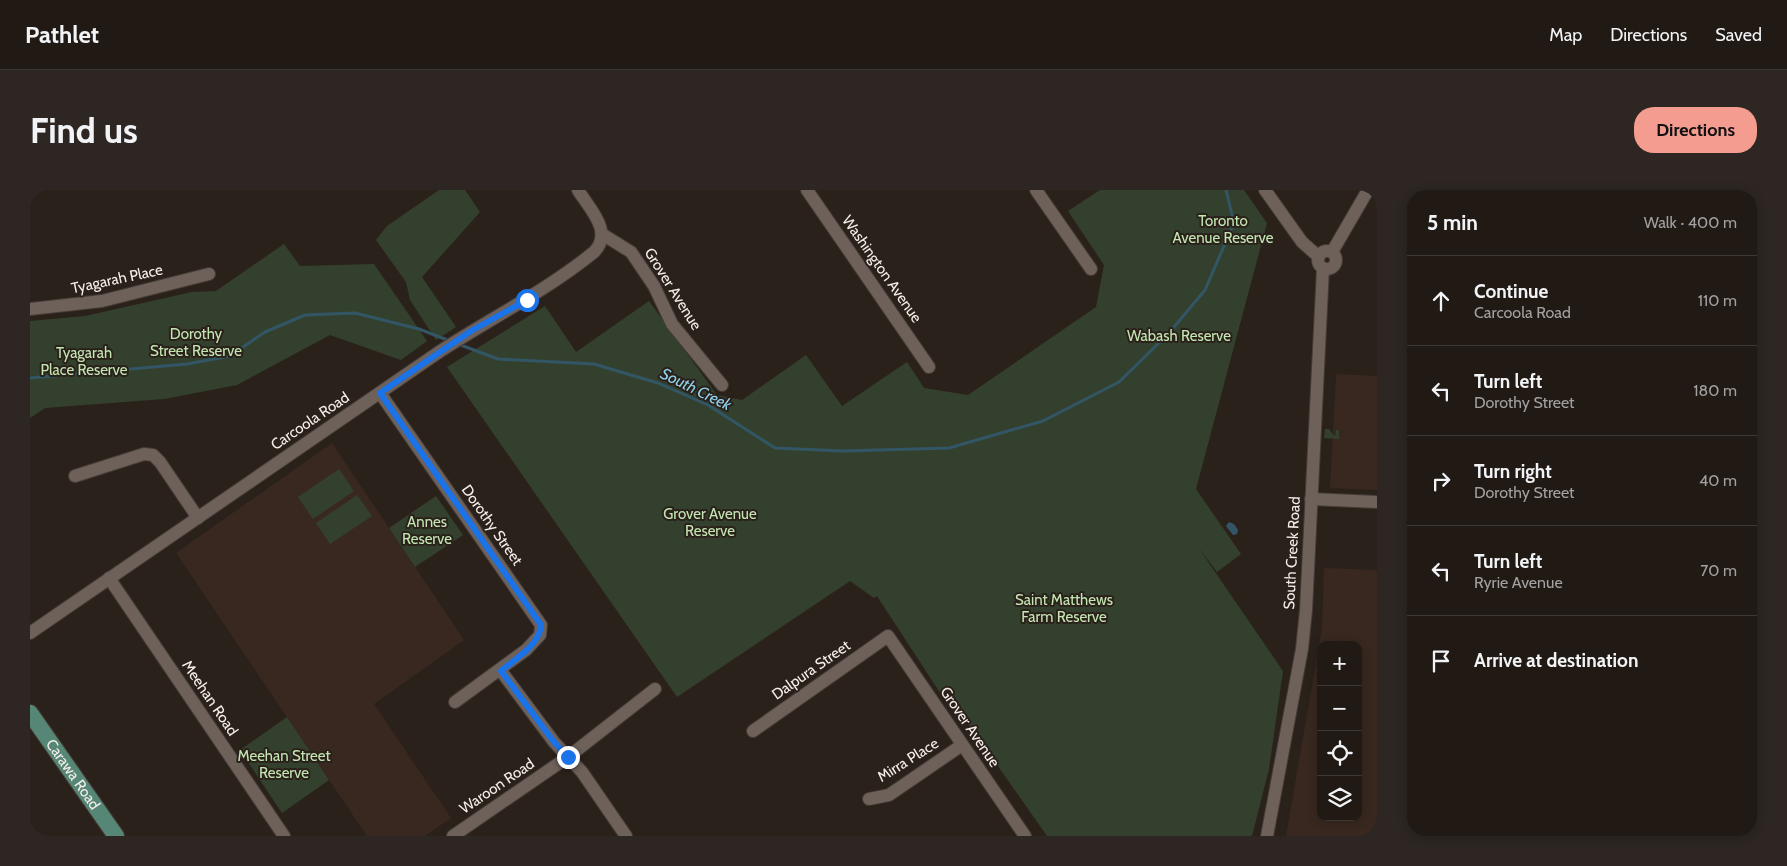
<!DOCTYPE html>
<html lang="en">
<head>
<meta charset="utf-8">
<style>
	body { margin:0; font-family:Cabin,sans-serif; background:#2d2622; color:#f1f3f6 }
	.controls { position:absolute; right:15px; bottom:15px; display:grid; overflow:hidden; border-radius:10px; box-shadow:0 2px 12px #0003 }
	.controls button { width:45px; height:45px; display:grid; place-items:center; padding:0; border:0; border-bottom:1px solid #3d3834; background:#201914; color:#f1f3f6; font:25px sans-serif }
	.stop { position:absolute; width:15px; height:15px; margin:-11px; border:4px solid #1a73e8; border-radius:50%; background:#fff }
	.stop.end { background:#1a73e8; border-color:#fff; box-shadow:0 1px 5px #0008 }
	.list { margin:0; padding:0; list-style:none }
	h2 { display:flex; justify-content:space-between; align-items:center; height:65px; margin:0; padding:0 20px; font-size:21px }
	h2 small { font-size:16px; font-weight:400; color:#a2a0a0 }
	.list li { display:grid; grid-template-columns:32px 1fr auto; gap:15px; align-items:center; box-sizing:border-box; height:90px; padding:0 20px; border-top:1px solid #3d3834 }
	.list b { display:block; font-size:19px; white-space:nowrap }
	.list p { margin:0; font-size:16px; white-space:nowrap; color:#a2a0a0 }
	.list em { font-size:16px; font-style:normal; color:#a2a0a0 }
	.icon { flex:none; width:28px; height:28px; fill:none; stroke:currentColor; stroke-width:2; stroke-linecap:round; stroke-linejoin:round }
	.map { position:relative; flex:none; width:1347px; height:646px; overflow:hidden; border-radius:20px }
	header { display:flex; align-items:center; gap:30px; box-sizing:border-box; height:70px; padding:0 25px; background:#201914; border-bottom:1px solid #3d3834 }
	header strong { font-size:24px }
	nav { display:flex; gap:28px; margin-inline-start:auto; font-size:18px }
	.intro { display:flex; align-items:center; justify-content:space-between; box-sizing:border-box; height:120px; padding:0 30px }
	h1 { margin:0; font-size:35px }
	.button { padding:12px 22px; border-radius:20px; background:#f59c91; color:#111; font-size:18px; font-weight:700 }
	main { display:flex; gap:30px; padding:0 30px }
	aside { flex:1; background:#201914; border-radius:20px; box-shadow:0 2px 12px #0003 }
	.map>svg:first-child { display:block }
	.built { fill:#38281f; fill-rule:evenodd }
	.green { fill:#34402e }
	.water { fill:#325665 }
	.lines { fill:none; stroke-linecap:round; stroke-linejoin:round }
	.stream { stroke:#325665; stroke-width:3 }
	.minor-casing { stroke:#453c38; stroke-width:14 }
	.major-casing { stroke:#453c38; stroke-width:18 }
	.minor { stroke:#6d615a; stroke-width:12 }
	.major { stroke:#568776; stroke-width:16 }
	.route { stroke:#1a73e8; stroke-width:6 }
	.labels { text-anchor:middle; dominant-baseline:central; stroke-width:4; stroke-linejoin:round; paint-order:stroke }
	.park-label { font-size:15px; fill:#c3e6b2; stroke:#2b211b }
	.street-label { font-size:15px; fill:#f5eeea; stroke:#2b211b }
	.water-label { font-size:16px; font-style:italic; fill:#8fd3ee; stroke:#2b211b }
</style>
</head>
<body>
<header>
<strong>Pathlet</strong>
<nav><a>Map</a><a>Directions</a><a>Saved</a></nav>
</header>
<div class="intro"><h1>Find us</h1><a class="button">Directions</a></div>
<main>
<div class="map">
<svg width="1347" height="646" viewBox="0 0 1347 646">
	<rect width="100%" height="100%" fill="#2b211b"/>
	<g class="built">
		<path d="M1306,184L1347,186V300L1300,298Z"/>
		<path d="M302,253L434,450L344,514L421,628L395,646H337L146,363Z"/>
		<path d="M1294,378L1347,380V646H1256L1292,438ZM1291,455H1328V627H1291Z"/>
	</g>
	<g class="green">
		<path d="M409,0H435L450,22L392,87L426,137L406,150L380,110L376,92L346,50L357,36Z"/>
		<path d="M1070,0H1214L1237,33L1166,299L1211,364L1187,382L1168,357L1253,481L1239,579L1222,646H1017L925,515L920,518L847,406L844,408L820,391L647,507L417,177L515,116L546,162L619,111L687,205L712,210L776,165L812,216L877,172L894,198L938,205L1066,117L1074,75L1038,21Z"/>
		<path d="M254,54L270,76L344,74L397,151L371,170L300,145L207,195L134,209L15,218L0,228V131L55,126L162,102L186,101Z"/>
		<path d="M1295,239H1299L1304,246L1306,245V240H1309V249L1294,248Z"/>
		<path d="M309,279L324,301L283,329L268,307Z"/>
		<path d="M327,305L342,326L300,354L286,333Z"/>
		<path d="M406,306L433,345L385,377L359,338Z"/>
		<path d="M257,527L299,590L252,623L210,560Z"/>
	</g>
	<path class="water" d="M1199,332L1204,334L1208,340L1207,344L1203,345L1196,336Z"/>
	<g class="lines">
		<g class="stream">
			<path d="M428,154L468,169L564,174L628,193L678,215L745,258L813,261L919,258L1013,231L1089,192L1139,143L1175,100L1204,33L1196,0"/>
			<path d="M0,188L157,174L200,166L235,142L275,125L325,123L389,139L420,151"/>
		</g>
		<defs>
			<g id="minor">
				<path d="M777,0L899,177"/>
				<path d="M1006,0L1061,79"/>
				<path d="M1235,0L1272,52L1289,67"/>
				<path d="M572,44L601,62L624,96L642,134L692,195"/>
				<circle cx="1297" cy="70" r="9"/>
				<path d="M1302,62L1338,0"/>
				<path d="M0,119L72,111L179,84"/>
				<path d="M350,203L511,435L510,445L496,460L425,512"/>
				<path d="M45,286L114,264L123,265L130,272L168,328"/>
				<path d="M1281,309L1347,312"/>
				<path d="M79,388L254,646"/>
				<path d="M0,443L409,162C461,128 516,101 564,62C584,42 559,18 548,0"/>
				<path d="M471,481L524,552L552,582L596,646"/>
				<path d="M723,541L858,446L995,646"/>
				<path d="M839,609L859,605L932,555"/>
				<path d="M423,646L538,567L625,499"/>
				<path d="M1237,646L1272,459L1276,420L1293,78"/>
			</g>
			<g id="major">
				<path id="s1" d="M0,523L86,646"/>
			</g>
		</defs>
		<use href="#minor" class="minor-casing"/>
		<use href="#major" class="major-casing"/>
		<use href="#minor" class="minor"/>
		<use href="#major" class="major"/>
	</g>
	<g class="lines">
		<path class="route" d="M497,110L441,141L350,203L511,435C509,456 486,468 471,481L524,552L538,567"/>
	</g>
	<g class="labels">
		<g class="park-label">
			<text x="1193" y="31">Toronto<tspan x="1193" dy="17">Avenue Reserve</tspan></text>
			<text x="166" y="144">Dorothy<tspan x="166" dy="17">Street Reserve</tspan></text>
			<text x="1149" y="146">Wabash Reserve</text>
			<text x="54" y="163">Tyagarah<tspan x="54" dy="17">Place Reserve</tspan></text>
			<text x="680" y="324">Grover Avenue<tspan x="680" dy="17">Reserve</tspan></text>
			<text x="397" y="332">Annes<tspan x="397" dy="17">Reserve</tspan></text>
			<text x="1034" y="410">Saint Matthews<tspan x="1034" dy="17">Farm Reserve</tspan></text>
			<text x="254" y="566">Meehan Street<tspan x="254" dy="17">Reserve</tspan></text>
		</g>
		<g class="street-label">
			<text transform="translate(852 79) rotate(55)">Washington Avenue</text>
			<text transform="translate(87 89) rotate(-12)">Tyagarah Place</text>
			<text transform="translate(643 99) rotate(58)">Grover Avenue</text>
			<text transform="translate(280 231) rotate(-34)">Carcoola Road</text>
			<text transform="translate(462 335) rotate(55)">Dorothy Street</text>
			<text transform="translate(1262 363) rotate(-87)">South Creek Road</text>
			<text transform="translate(781 480) rotate(-35)">Dalpura Street</text>
			<text transform="translate(180 508) rotate(56)">Meehan Road</text>
			<text transform="translate(940 537) rotate(56)">Grover Avenue</text>
			<text transform="translate(878 570) rotate(-32)">Mirra Place</text>
			<text stroke="none"><textPath href="#s1" startOffset="75">Carawa Road</textPath></text>
			<text transform="translate(467 596) rotate(-34)">Waroon Road</text>
		</g>
		<g class="water-label">
			<text transform="translate(666 199) rotate(26)">South Creek</text>
		</g>
	</g>
</svg>
<div class="controls">
<button>+</button>
<button>−</button>
<button><svg class="icon" aria-label="locate" viewBox="0 0 24 24"><circle cx="12" cy="12" r="6"/><path d="M12 2v4M12 18v4M2 12h4M18 12h4"/></svg></button>
<button><svg class="icon" aria-label="layers" viewBox="0 0 24 24"><path d="M12 4l9 5-9 5-9-5zM3 14l9 5 9-5"/></svg></button>
</div>
<div class="stop" style="left:497px;top:110px"></div>
<div class="stop end" style="left:538px;top:567px"></div>
</div>
<aside>
<h2>5 min<small>Walk · 400 m</small></h2>
<ul class="list">
<li><svg class="icon" aria-label="ahead" viewBox="0 0 24 24"><path d="M12 20V5M6 11l6-6 6 6"/></svg><div><b>Continue</b><p>Carcoola Road</p></div><em>110 m</em></li>
<li><svg class="icon" aria-label="left" viewBox="0 0 24 24"><path d="M17 20v-9H6M10 6l-5 5 5 5"/></svg><div><b>Turn left</b><p>Dorothy Street</p></div><em>180 m</em></li>
<li><svg class="icon" aria-label="right" viewBox="0 0 24 24"><path d="M7 20v-9h11M14 6l5 5-5 5"/></svg><div><b>Turn right</b><p>Dorothy Street</p></div><em>40 m</em></li>
<li><svg class="icon" aria-label="left" viewBox="0 0 24 24"><path d="M17 20v-9H6M10 6l-5 5 5 5"/></svg><div><b>Turn left</b><p>Ryrie Avenue</p></div><em>70 m</em></li>
<li><svg class="icon" aria-label="arrive" viewBox="0 0 24 24"><path d="M6 21V4h12l-3 4 3 4H6"/></svg><div><b>Arrive at destination</b></div></li>
</ul>
</aside>
</main>
</body>
</html>
